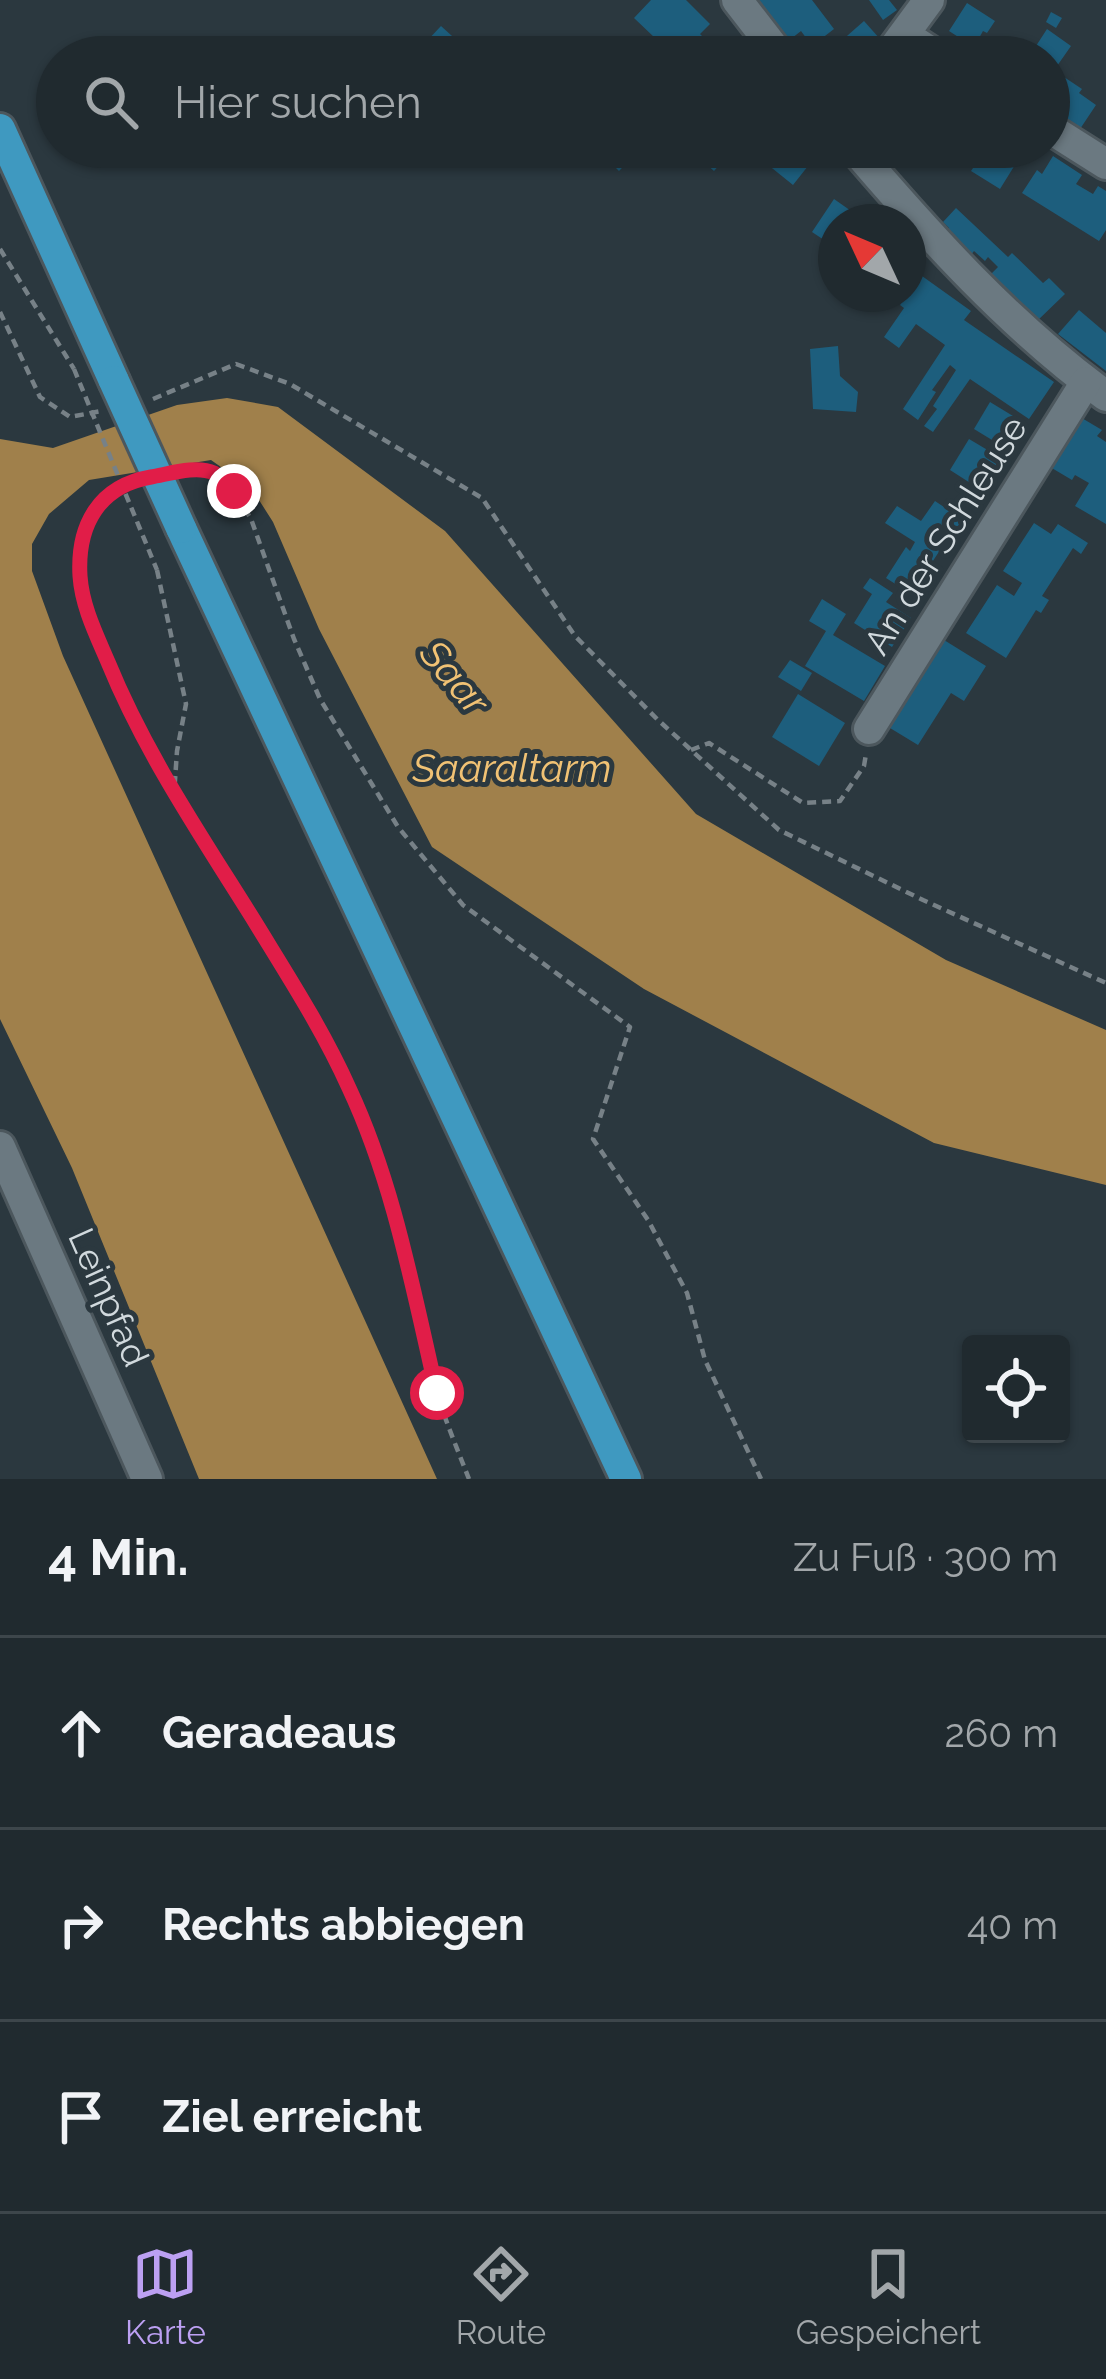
<!DOCTYPE html>
<html lang="de">
<head>
<meta charset="utf-8">
<style>
	body { margin:0; font-family:Raleway,sans-serif; background:#2d363b; color:#f1f3f6 }
	.controls { position:absolute; right:36px; bottom:36px; display:grid; overflow:hidden; border-radius:12px; box-shadow:0 3px 9px #0004 }
	.controls button { width:108px; height:108px; display:grid; place-items:center; padding:0; border:0; border-bottom:3px solid #3d464b; background:#202a2f; color:#f1f3f6; font:60px sans-serif }
	.compass { position:absolute; left:818px; top:204px; width:108px; height:108px; border-radius:50%; background:#202a2f; box-shadow:0 3px 9px #0004; rotate:314deg }
	.stop { position:absolute; width:36px; height:36px; margin:-27px; border:9px solid #e11d48; border-radius:50%; background:#fff }
	.stop.end { background:#e11d48; border-color:#fff; box-shadow:0 3px 12px #0008 }
	.list { margin:0; padding:0; list-style:none }
	h2 { display:flex; justify-content:space-between; align-items:center; height:156px; margin:0; padding:0 48px; font-size:51px }
	h2 small { font-size:39px; font-weight:400; color:#a2a7aa }
	.list li { display:grid; grid-template-columns:78px 1fr auto; gap:36px; align-items:center; box-sizing:border-box; height:192px; padding:0 48px; border-top:3px solid #3d464b }
	.list b { display:block; font-size:45px; white-space:nowrap }
	.list em { font-size:39px; font-style:normal; color:#a2a7aa }
	.icon { flex:none; width:66px; height:66px; fill:none; stroke:currentColor; stroke-width:2; stroke-linecap:round; stroke-linejoin:round }
	.map { position:relative; flex:none; width:1106px; height:1479px; overflow:hidden }
	.search { position:absolute; background:#202a2f; box-shadow:0 3px 9px #0004; left:36px; right:36px; top:36px; height:132px; display:flex; align-items:center; gap:30px; box-sizing:border-box; padding:0 42px; border-radius:66px; color:#a2a7aa; font-size:45px }
	.sheet { height:732px; background:#202a2f }
	nav { display:flex; justify-content:space-around; align-items:center; box-sizing:border-box; height:168px; border-top:3px solid #3d464b; background:#202a2f; font-size:33px; color:#a2a7aa }
	nav a { display:grid; justify-items:center; gap:6px }
	nav .on { color:#bca0f2 }
	.map>svg:first-child { display:block }
	.water { fill:#a0804b }
	.building { fill:#1d5e7d }
	.lines { fill:none; stroke-linecap:round; stroke-linejoin:round }
	.minor-casing { stroke:#4c575d; stroke-width:36 }
	.major-casing { stroke:#4c575d; stroke-width:36 }
	.path { stroke:#778187; stroke-width:4.5; stroke-dasharray:9 6; stroke-linecap:butt }
	.minor { stroke:#6b7981; stroke-width:30 }
	.major { stroke:#3f99c0; stroke-width:30 }
	.major-bridge-casing { stroke:#4c575d; stroke-width:36; stroke-linecap:butt }
	.path-bridge { stroke:#778187; stroke-width:4.5; stroke-dasharray:9 6; stroke-linecap:butt }
	.major-bridge { stroke:#3f99c0; stroke-width:30 }
	.route { stroke:#e11d48; stroke-width:15 }
	.labels { text-anchor:middle; dominant-baseline:central; stroke-width:10; stroke-linejoin:round; paint-order:stroke }
	.street-label { font-size:36px; fill:#d1d9dd; stroke:#2b383f }
	.water-label { font-size:39px; font-style:italic; fill:#f1c274; stroke:#2b383f }
</style>
</head>
<body>
<div class="map">
<svg width="1106" height="1479" viewBox="0 0 1106 1479">
	<rect width="100%" height="100%" fill="#2b383f"/>
	<path class="water" d="M227,398L278,407L445,531L696,814L946,960L1106,1030V1185L934,1143L644,989L432,847L319,629L273,522L252,489L211,460L89,480L49,514L32,544V571L63,656L437,1479H199L72,1168L0,1019V439L53,448L177,405Z"/>
	<g class="building">
		<path d="M651,0H686L710,24L700,34L706,40L689,57H675L634,18Z"/>
		<path d="M759,0H812L834,29L812,46L801,31L787,42L756,2Z"/>
		<path d="M869,0H889L897,10L883,20Z"/>
		<path d="M967,3L995,21L987,33L983,31L974,47L949,31Z"/>
		<path d="M1051,12L1062,18L1056,28L1046,22Z"/>
		<path d="M864,21L880,39L860,57H823Z"/>
		<path d="M441,26L452,36L436,53L425,43Z"/>
		<path d="M1047,29L1071,46L1057,66L1049,61L1051,56L1036,46Z"/>
		<path d="M495,36L511,53L506,57H472Z"/>
		<path d="M601,38L622,57H583Z"/>
		<path d="M1049,67L1082,89L1079,93L1096,105L1080,129L1049,108Z"/>
		<path d="M595,147H642L619,171Z"/>
		<path d="M719,147H735L714,171L705,163Z"/>
		<path d="M756,147H823L793,185L767,164L771,159Z"/>
		<path d="M946,147H1026L1000,189L971,171L975,165Z"/>
		<path d="M1053,156L1082,175L1076,184L1093,194L1098,186L1106,191V230L1099,241L1022,193L1037,170L1042,174Z"/>
		<path d="M834,199L854,213L856,209L876,222H836V248L812,232Z"/>
		<path d="M956,208L1008,257L1012,253L1043,283L1049,278L1065,294L1036,322L989,276L998,267L988,257L985,261L974,251L968,259L943,236L949,228L943,222Z"/>
		<path d="M922,276L971,311L964,320L1054,382L1029,419L970,379L933,432L924,426L937,409L933,406L956,370L950,365L932,390L936,392L918,420L903,409L945,345L916,324L899,348L884,337L904,308L900,305Z"/>
		<path d="M1079,310L1106,333V371L1058,334Z"/>
		<path d="M838,346L840,376L858,392L856,412L813,409L810,349Z"/>
		<path d="M990,402L1013,416L997,443L974,429Z"/>
		<path d="M1075,414L1102,430L1097,436L1106,442V524L1075,506L1089,483L1075,475L1072,480L1045,464Z"/>
		<path d="M969,439L1006,461L986,493L950,470Z"/>
		<path d="M935,501L968,523L950,552L942,547L931,564L939,569L919,599L886,578L906,547L910,551L915,542L885,523L897,506L921,521Z"/>
		<path d="M1034,523L1051,534L1058,524L1088,543L1081,554L1073,548L1042,596L1049,600L1041,613L1036,610L1006,658L966,633L997,585L1014,596L1022,583L1003,571Z"/>
		<path d="M870,578L893,593L886,602L911,618L892,647L854,623L872,594L863,588Z"/>
		<path d="M822,599L846,614L833,635L885,666L864,701L805,666L826,631L809,621Z"/>
		<path d="M944,640L986,666L964,701L951,693L918,745L890,728Z"/>
		<path d="M790,660L812,673L801,691L778,677Z"/>
		<path d="M798,694L845,723L819,766L772,737Z"/>
	</g>
	<g class="lines">
		<defs>
			<g id="minor">
				<path d="M737,0L781,57"/>
				<path d="M905,35L939,57"/>
				<path d="M887,57L929,0"/>
				<path d="M1049,128L1106,164"/>
				<path d="M853,147C930,237 1010,326 1106,396"/>
				<path d="M869,729L1086,382"/>
				<path d="M0,1147L147,1479"/>
			</g>
			<g id="major">
				<path d="M0,129L114,381"/>
				<path d="M181,528L626,1479"/>
			</g>
		</defs>
		<use href="#minor" class="minor-casing"/>
		<use href="#major" class="major-casing"/>
		<g class="path">
			<path d="M0,249L74,369"/>
			<path d="M0,312L40,397L70,417L101,411"/>
			<path d="M153,399L236,364L290,384L482,498L575,636L657,719L779,830L923,900L1106,983"/>
			<path d="M186,471L213,473L234,491L251,519L294,639L320,699L398,827L463,905L630,1027L593,1139L648,1220L687,1293L705,1360L761,1479"/>
			<path d="M128,481C91,506 75,535 81,581C88,629 112,675 133,717C205,865 315,992 374,1146C405,1226 413,1312 437,1394C446,1422 458,1451 469,1479"/>
			<path d="M157,570L186,704L177,751L174,795"/>
			<path d="M691,750L709,743L803,803L840,801L864,766L866,754"/>
		</g>
		<use href="#minor" class="minor"/>
		<use href="#major" class="major"/>
		<defs>
			<path id="major-bridge" d="M114,381L181,528"/>
		</defs>
		<use href="#major-bridge" class="major-bridge-casing"/>
		<path class="path-bridge" d="M74,369L157,570"/>
		<use href="#major-bridge" class="major-bridge"/>
	</g>
	<g class="lines">
		<path class="route" d="M234,491C228,486 220,476 214,473C196,465 169,474 151,477C99,486 77,525 80,576C82,606 96,634 108,662C146,755 202,837 255,922C288,976 323,1030 349,1088C394,1184 413,1290 437,1393"/>
	</g>
	<g class="labels">
		<g class="street-label">
			<text transform="translate(945 535) rotate(-58)">An der Schleuse</text>
			<text transform="translate(109 1297) rotate(66)">Leinpfad</text>
		</g>
		<g class="water-label">
			<text transform="translate(455 677) rotate(50)">Saar</text>
			<text x="512" y="768">Saaraltarm</text>
		</g>
	</g>
</svg>
<div class="controls">
<button><svg class="icon" aria-label="locate" viewBox="0 0 24 24"><circle cx="12" cy="12" r="6"/><path d="M12 2v4M12 18v4M2 12h4M18 12h4"/></svg></button>
</div>
<svg class="compass" viewBox="-18 -18 36 36"><path d="M0-13l5 13h-10z" fill="#e53935"/><path d="M0 13l5-13h-10z" fill="#a2a7aa"/></svg>
<div class="stop" style="left:437px;top:1393px"></div>
<div class="stop end" style="left:234px;top:491px"></div>
<div class="search"><svg class="icon" aria-label="search" viewBox="0 0 24 24"><circle cx="10" cy="10" r="6"/><path d="M15 15l6 6"/></svg>Hier suchen</div>
</div>
<section class="sheet">
<h2>4 Min.<small>Zu Fuß · 300 m</small></h2>
<ul class="list">
<li><svg class="icon" aria-label="ahead" viewBox="0 0 24 24"><path d="M12 20V5M6 11l6-6 6 6"/></svg><div><b>Geradeaus</b></div><em>260 m</em></li>
<li><svg class="icon" aria-label="right" viewBox="0 0 24 24"><path d="M7 20v-9h11M14 6l5 5-5 5"/></svg><div><b>Rechts abbiegen</b></div><em>40 m</em></li>
<li><svg class="icon" aria-label="arrive" viewBox="0 0 24 24"><path d="M6 21V4h12l-3 4 3 4H6"/></svg><div><b>Ziel erreicht</b></div></li>
</ul>
</section>
<nav>
<a class="on"><svg class="icon" aria-label="map" viewBox="0 0 24 24"><path d="M3 6l6-2 6 2 6-2v14l-6 2-6-2-6 2zM9 4v14M15 6v14"/></svg>Karte</a>
<a><svg class="icon" aria-label="directions" viewBox="0 0 24 24"><path d="M12 3l9 9-9 9-9-9zM9 14v-3h6M13 9l2 2-2 2"/></svg>Route</a>
<a><svg class="icon" aria-label="saved" viewBox="0 0 24 24"><path d="M7 4h10v16l-5-4-5 4z"/></svg>Gespeichert</a>
</nav>
</body>
</html>
